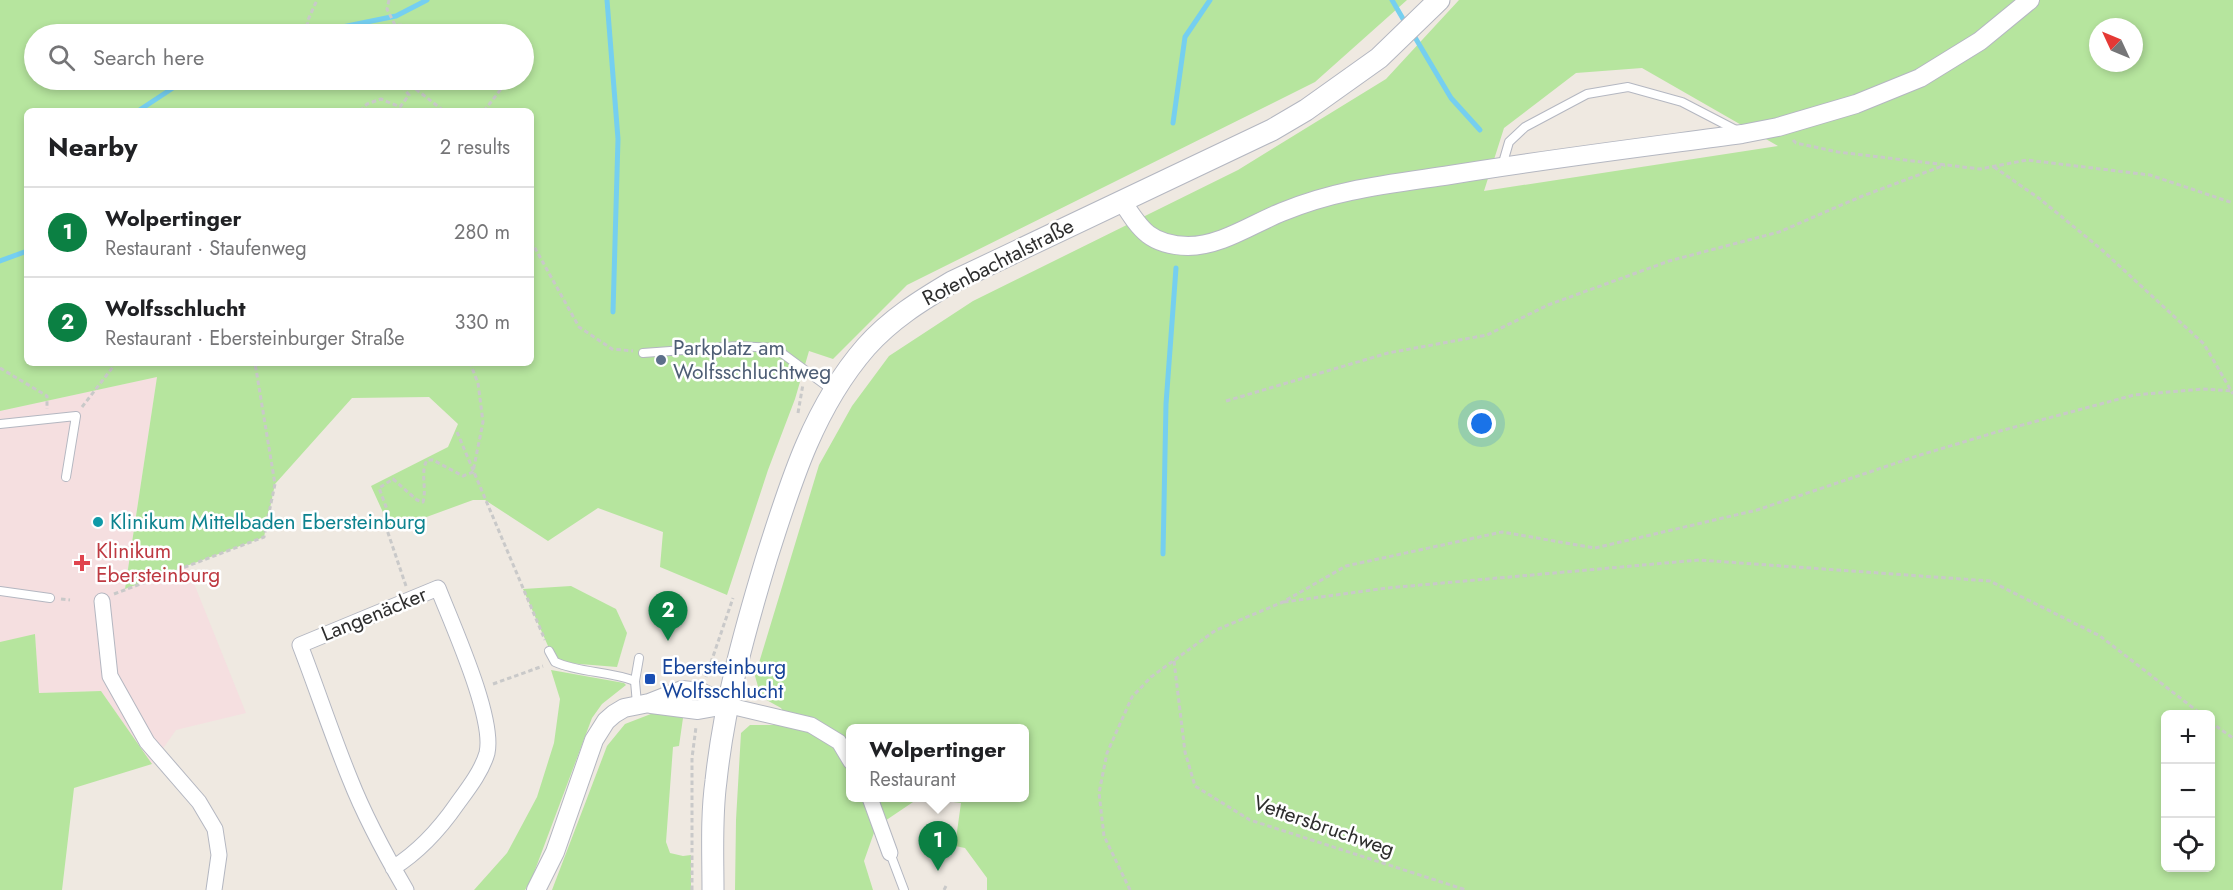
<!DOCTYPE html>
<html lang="en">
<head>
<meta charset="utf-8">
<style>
	body { margin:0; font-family:Jost,sans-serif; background:#f6f6f6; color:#202124 }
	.controls { position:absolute; right:18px; bottom:18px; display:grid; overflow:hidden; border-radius:9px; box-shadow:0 3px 9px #0003 }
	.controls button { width:54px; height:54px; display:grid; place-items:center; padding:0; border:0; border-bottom:2px solid #e0e0e0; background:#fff; color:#202124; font:30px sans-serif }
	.compass { position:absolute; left:2089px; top:18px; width:54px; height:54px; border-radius:50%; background:#fff; box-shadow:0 3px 9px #0003; rotate:314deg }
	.you { position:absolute; left:1482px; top:424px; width:21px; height:21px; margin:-15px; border:4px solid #fff; border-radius:50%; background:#1a73e8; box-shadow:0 0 0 9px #1a73e833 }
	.badge { display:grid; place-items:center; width:39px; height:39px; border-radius:50%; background:#0b8043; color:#fff; font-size:20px; font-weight:700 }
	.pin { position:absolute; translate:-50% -50px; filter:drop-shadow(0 2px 3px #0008) }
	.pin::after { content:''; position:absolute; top:32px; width:21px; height:18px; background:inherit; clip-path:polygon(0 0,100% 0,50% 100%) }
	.popup { position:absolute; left:846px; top:724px; width:183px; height:78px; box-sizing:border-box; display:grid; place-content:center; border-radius:9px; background:#fff; filter:drop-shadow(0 2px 4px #0005); font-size:20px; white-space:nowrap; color:#757577 }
	.popup b { font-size:22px; color:#202124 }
	.popup::after { content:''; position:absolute; left:50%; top:100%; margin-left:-12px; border:12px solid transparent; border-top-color:#fff }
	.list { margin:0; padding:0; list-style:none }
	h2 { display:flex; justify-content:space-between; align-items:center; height:78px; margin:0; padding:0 24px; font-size:26px }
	h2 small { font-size:20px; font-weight:400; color:#757577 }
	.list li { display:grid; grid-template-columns:39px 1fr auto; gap:18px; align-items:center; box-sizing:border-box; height:90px; padding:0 24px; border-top:2px solid #e0e0e0 }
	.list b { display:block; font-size:22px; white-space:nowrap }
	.list p { margin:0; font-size:20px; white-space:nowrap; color:#757577 }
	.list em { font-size:20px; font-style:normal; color:#757577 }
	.icon { flex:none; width:33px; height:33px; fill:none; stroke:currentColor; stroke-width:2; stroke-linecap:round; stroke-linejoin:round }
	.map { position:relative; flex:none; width:2233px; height:890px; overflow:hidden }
	.search { position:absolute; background:#fff; box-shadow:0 3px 9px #0003; left:24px; top:24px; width:510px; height:66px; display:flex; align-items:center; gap:15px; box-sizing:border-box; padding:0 21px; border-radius:33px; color:#757577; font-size:22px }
	.panel { position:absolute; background:#fff; box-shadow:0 3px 9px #0003; left:24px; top:108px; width:510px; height:258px; border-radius:9px }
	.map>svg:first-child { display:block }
	.medical { fill:#f5dfe0 }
	.green { fill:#b6e59e; fill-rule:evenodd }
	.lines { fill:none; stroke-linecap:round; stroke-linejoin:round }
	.stream { stroke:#75cff0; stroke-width:5 }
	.service-casing { stroke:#b4b7c1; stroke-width:10 }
	.minor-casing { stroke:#b4b7c1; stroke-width:17 }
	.tertiary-casing { stroke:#b4b7c1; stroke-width:20 }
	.secondary-casing { stroke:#b4b7c1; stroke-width:23 }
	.path { stroke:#c9c9c9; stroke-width:3; stroke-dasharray:4.5 3; stroke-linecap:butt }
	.service { stroke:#fff; stroke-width:8 }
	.minor { stroke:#fff; stroke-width:15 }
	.tertiary { stroke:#fff; stroke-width:18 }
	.secondary { stroke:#fff; stroke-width:21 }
	.service-dot { fill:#5c6f8a; stroke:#fff; stroke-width:2 }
	.culture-dot { fill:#0f9aa8; stroke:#fff; stroke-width:2 }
	.health-dot { fill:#e0444e; stroke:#fff; stroke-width:2 }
	.transit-dot { fill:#1a4fb4; stroke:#fff; stroke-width:2 }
	.labels { text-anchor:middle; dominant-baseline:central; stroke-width:5; stroke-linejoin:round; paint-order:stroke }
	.street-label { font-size:21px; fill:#2e2e2e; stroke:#fff }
	.service-label { font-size:21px; fill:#4e5e75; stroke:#fff; text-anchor:start }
	.culture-label { font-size:21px; fill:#0d838f; stroke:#fff; text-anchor:start }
	.health-label { font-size:21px; fill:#be3a42; stroke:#fff; text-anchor:start }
	.transit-label { font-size:21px; fill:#164399; stroke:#fff; text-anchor:start }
</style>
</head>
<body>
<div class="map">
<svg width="2233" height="890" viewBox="0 0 2233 890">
	<rect width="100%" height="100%" fill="#efe9e1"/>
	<path class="medical" d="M157,377L125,588L187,566L246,713L176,730L152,764L101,691L39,693L35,635L0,642V411Z"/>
	<g class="green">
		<path d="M0,0H1407L1315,82L907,285L833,359L809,351L795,399L768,470L727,595L660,567L663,532L598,508L548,541L485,500H473L391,530L371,486L448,447L458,424L429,397L352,398L275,484L264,537L125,589L157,377L0,411ZM34,34H524V80H34ZM27,111H531V363H27Z"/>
		<path d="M1459,0H2233V890H987V878L965,848L955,846L961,803L922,798H1025V728H851V798H919L876,827L864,861L873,890H735L736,820L741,733L750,725H792L781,708L761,697L755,676L819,465L852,406L889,356L973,301L1238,170L1386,79ZM2098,27H2134V63H2098ZM1642,68L1778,146L1484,191L1504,128L1576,73ZM2166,714H2210V868H2166Z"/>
		<path d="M571,586L616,609L627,633L617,667L555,662L523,589Z"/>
		<path d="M35,634L39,693L101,691L152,764L74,788L62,890H0V642Z"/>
		<path d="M551,670L624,683L626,685L602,704L592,718L532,878L525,890H474L507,853L537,797L554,743L560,699Z"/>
		<path d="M656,712L675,713L683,718L679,746L673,747L666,842L670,853L683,856L691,855V890H552L607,746L625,724Z"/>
	</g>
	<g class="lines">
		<g class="stream">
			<path d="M607,0L618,139L613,312"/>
			<path d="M1392,0L1406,24"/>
			<path d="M318,32L396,16L427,0"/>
			<path d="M1413,34L1451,98L1480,130"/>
			<path d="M138,111L185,80"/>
			<path d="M1173,123L1185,37L1210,0"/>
			<path d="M0,261L27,251"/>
			<path d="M1163,554L1166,404L1176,268"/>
		</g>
		<defs>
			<g id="service">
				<path d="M1502,166L1509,142L1525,127L1587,94L1628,87L1682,102L1736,130"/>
				<path d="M643,353L739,346L775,348L832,390"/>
				<path d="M0,424L76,416L66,477"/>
				<path d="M0,591L50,598"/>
				<path d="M549,651L555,662C580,673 609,671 635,681"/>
				<path d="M637,704L635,681L639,658"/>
				<path d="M890,853L904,890"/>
			</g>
			<g id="minor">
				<path d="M102,601L110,676L147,742L199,802L215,829L219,855L214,890"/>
				<path d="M726,705L811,725L839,742L851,762"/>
				<path d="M870,798L890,853"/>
				<path d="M393,868C420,851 439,830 457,804C468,789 482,771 487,753C495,718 452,624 438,588L300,645C317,689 332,735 350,779C365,817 385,854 406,890"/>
			</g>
			<g id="tertiary">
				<path d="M1122,201C1141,231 1151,245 1188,246C1221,246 1252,224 1282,212C1304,203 1327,196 1351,191C1384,184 1417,180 1450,175C1547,159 1645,147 1742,134L1778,127L1856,104L1920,78L1980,41L2030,0"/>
				<path d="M651,704L698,710L726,705"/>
				<path d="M536,890L555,852L594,740L606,721L614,714L624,708L649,703L682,690L701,692L726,705"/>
			</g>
			<path id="secondary" d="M713,890C713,854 711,817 716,781C724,705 744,633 766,560C790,484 813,408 866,347C891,319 920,301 952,282L1272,130L1306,110L1379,58L1439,0"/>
		</defs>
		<use href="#service" class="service-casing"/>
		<use href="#minor" class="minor-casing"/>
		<use href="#tertiary" class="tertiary-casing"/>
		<use href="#secondary" class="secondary-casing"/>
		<g class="path">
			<path d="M389,0L387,9L395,25L455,27L452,34"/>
			<path d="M310,34L307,22L317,0"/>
			<path d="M404,80L444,111"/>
			<path d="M360,111L367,104L381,99L400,107L409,95L397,80"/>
			<path d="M484,111L508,80"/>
			<path d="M1793,140L1796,143L1838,152L1980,169L2027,160L2150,175L2233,203"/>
			<path d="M1994,167L2040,199L2101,249L2204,344L2233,394"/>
			<path d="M531,241L579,327L612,349L633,351"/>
			<path d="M0,368L47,396V409"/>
			<path d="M1226,401L1388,353L1487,335L1548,305L1669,261L1779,232L1860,197L1945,165"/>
			<path d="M82,407L116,363"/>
			<path d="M798,413L803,384"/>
			<path d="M457,432L545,640"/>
			<path d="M406,586L385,524L388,512L379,488L393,479L417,500L423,502C427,488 420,472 427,460H433L463,476L473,472L483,422L478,383L470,363"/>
			<path d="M114,594L264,537L275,484L255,363"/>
			<path d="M61,599L70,600"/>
			<path d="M1284,602L1387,588L1699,560L1990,581L2100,636L2201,714"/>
			<path d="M1174,661L1185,752L1195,786L1250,820L1466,890"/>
			<path d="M706,677L733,598"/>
			<path d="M493,684L543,666"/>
			<path d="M2210,722L2233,738"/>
			<path d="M692,890V758L696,727"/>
			<path d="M944,890L946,886"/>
			<path d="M1130,890L1104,836L1099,793L1107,753L1132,697L1151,677L1216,630L1283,602L1346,566L1502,532L1595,548L1757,510L1917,456L2000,431L2134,395L2203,389L2233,391"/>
		</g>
		<use href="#service" class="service"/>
		<use href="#minor" class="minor"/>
		<use href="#tertiary" class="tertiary"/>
		<use href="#secondary" class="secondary"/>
	</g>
	<circle class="service-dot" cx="661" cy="360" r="6"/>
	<circle class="culture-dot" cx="98" cy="522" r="6"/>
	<path class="health-dot" d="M79 554h6v6h6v6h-6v6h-6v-6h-6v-6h6z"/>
	<rect class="transit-dot" x="644" y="673" width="12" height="12" rx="3"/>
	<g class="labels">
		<g class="street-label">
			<text transform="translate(998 262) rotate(-27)">Rotenbachtalstraße</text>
			<text transform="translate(374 614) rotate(-22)">Langenäcker</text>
			<text transform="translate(1324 826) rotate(19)">Vettersbruchweg</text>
		</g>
		<g class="service-label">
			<text x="673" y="348">Parkplatz am<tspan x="673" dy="24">Wolfsschluchtweg</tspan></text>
		</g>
		<g class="culture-label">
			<text x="110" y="522">Klinikum Mittelbaden Ebersteinburg</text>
		</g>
		<g class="health-label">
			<text x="96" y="551">Klinikum<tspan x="96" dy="24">Ebersteinburg</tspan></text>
		</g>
		<g class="transit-label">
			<text x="662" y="667">Ebersteinburg<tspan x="662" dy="24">Wolfsschlucht</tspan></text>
		</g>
	</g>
</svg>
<div class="controls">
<button>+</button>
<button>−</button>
<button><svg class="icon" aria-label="locate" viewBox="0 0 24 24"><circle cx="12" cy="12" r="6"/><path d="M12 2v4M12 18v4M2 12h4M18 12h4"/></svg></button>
</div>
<svg class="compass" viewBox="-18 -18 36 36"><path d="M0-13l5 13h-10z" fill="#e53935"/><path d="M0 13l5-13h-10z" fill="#757577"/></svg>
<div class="you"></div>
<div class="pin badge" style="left:938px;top:871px">1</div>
<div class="popup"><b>Wolpertinger</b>Restaurant</div>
<div class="pin badge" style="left:668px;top:641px">2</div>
<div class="search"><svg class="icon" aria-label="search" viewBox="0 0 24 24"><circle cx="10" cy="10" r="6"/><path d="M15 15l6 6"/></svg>Search here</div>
<section class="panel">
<h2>Nearby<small>2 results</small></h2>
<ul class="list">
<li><span class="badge">1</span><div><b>Wolpertinger</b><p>Restaurant · Staufenweg</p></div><em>280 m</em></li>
<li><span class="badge">2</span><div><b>Wolfsschlucht</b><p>Restaurant · Ebersteinburger Straße</p></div><em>330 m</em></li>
</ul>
</section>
</div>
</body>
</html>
